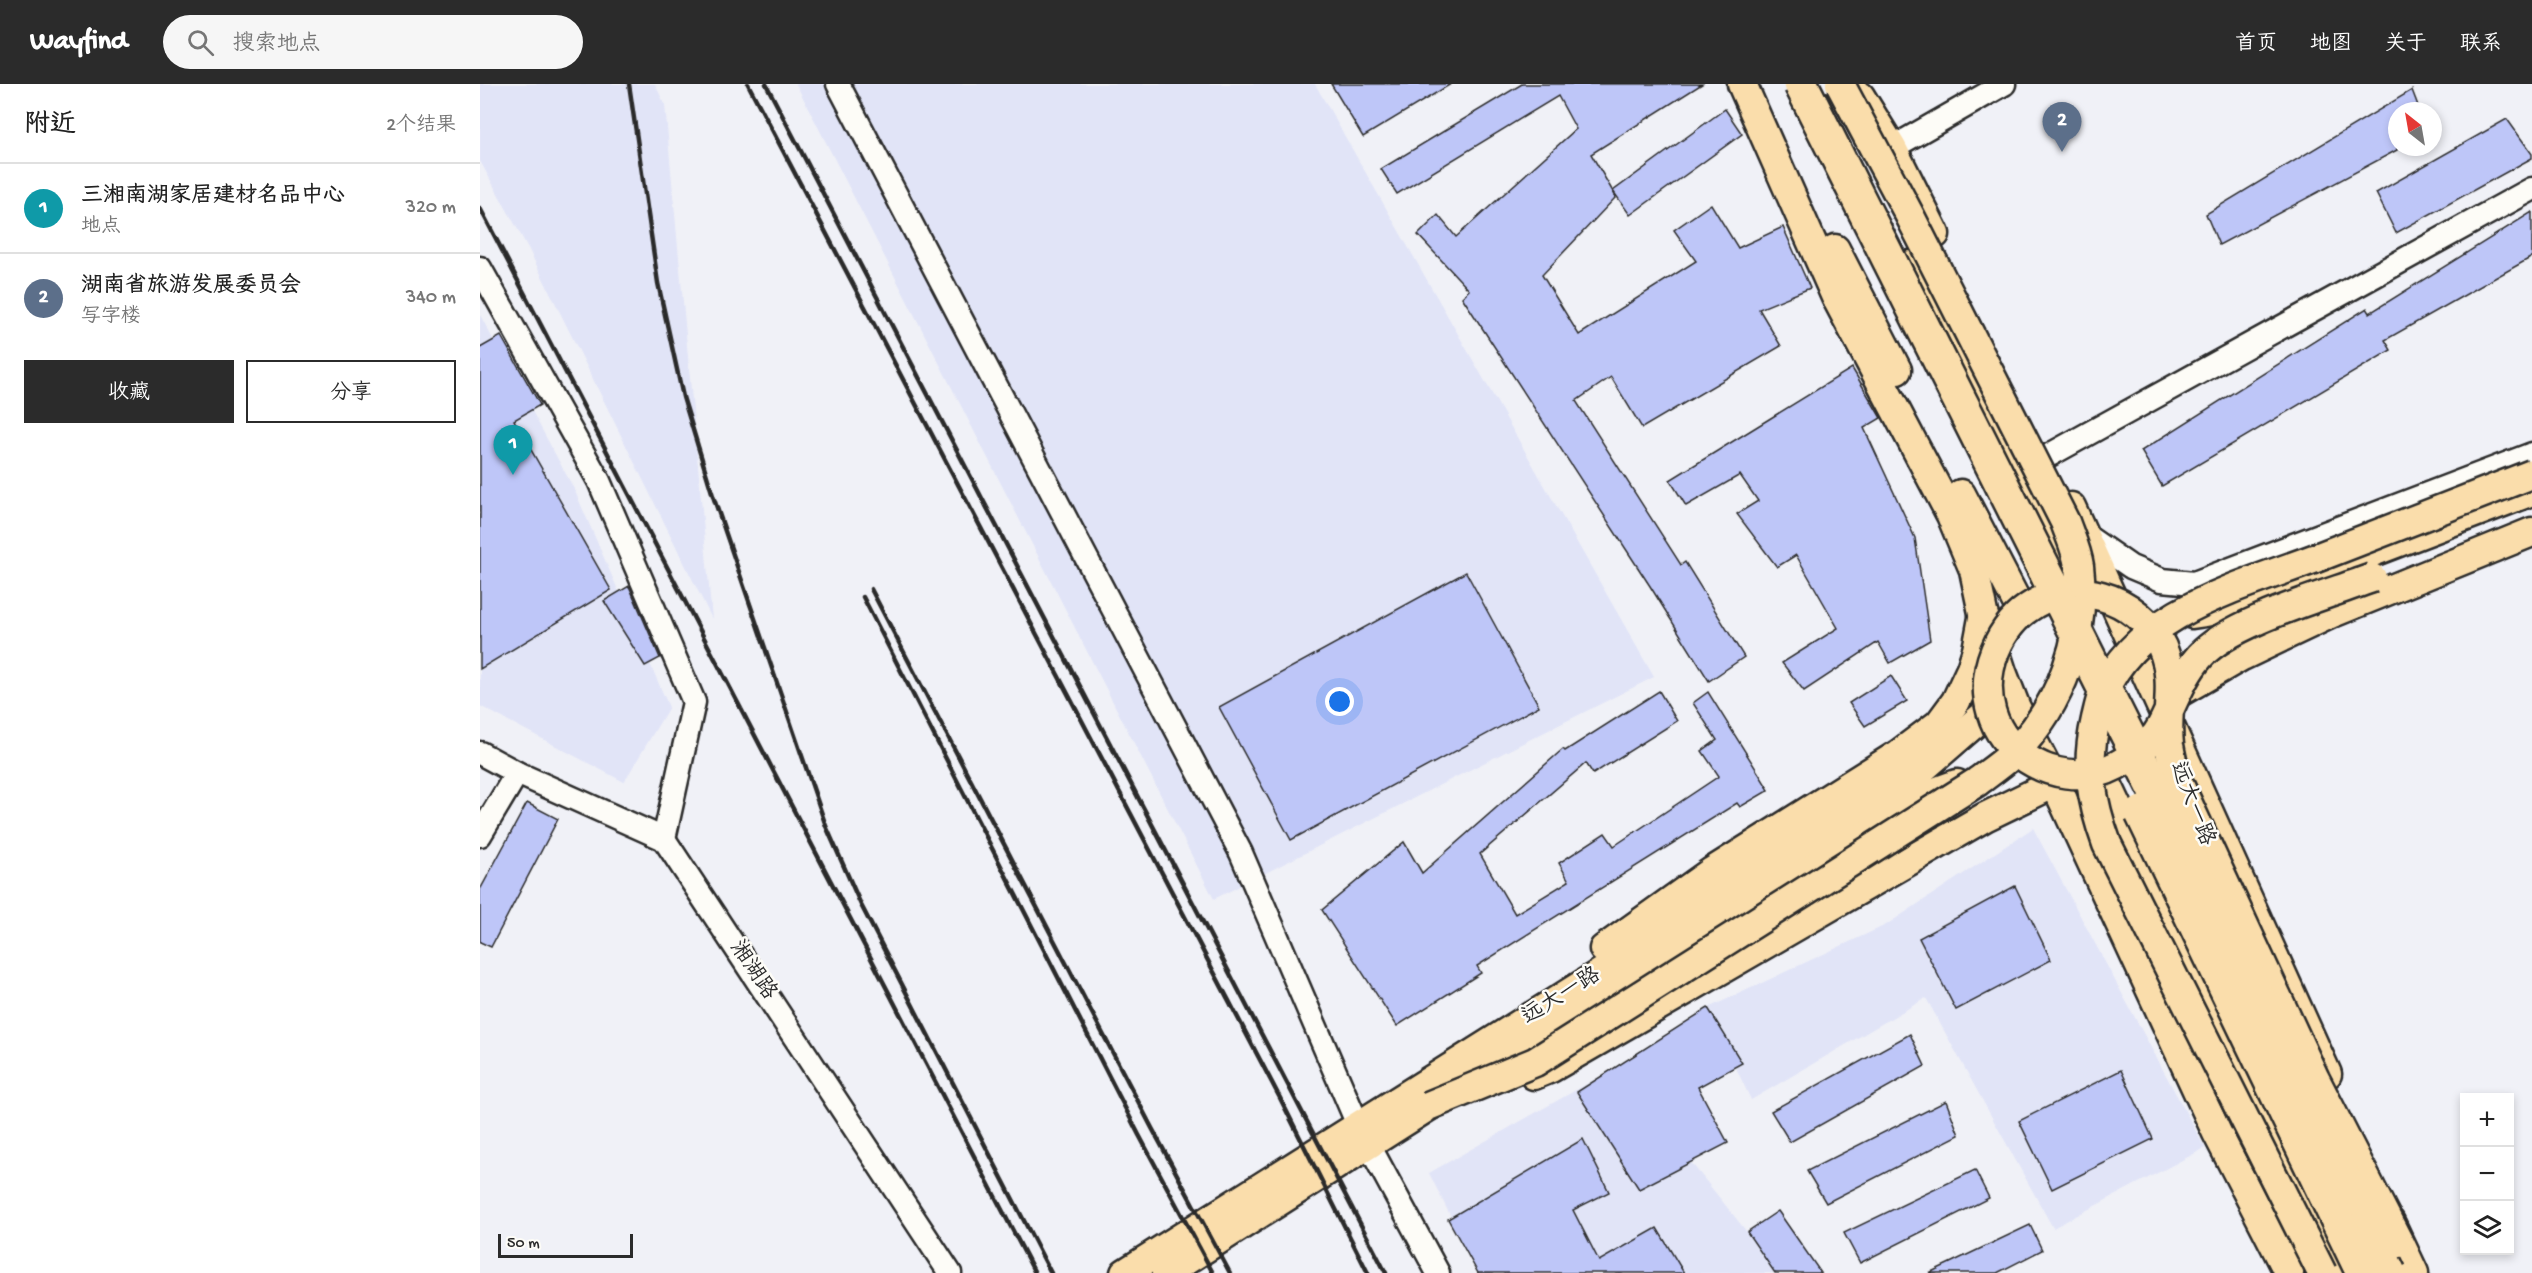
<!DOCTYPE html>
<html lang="zh">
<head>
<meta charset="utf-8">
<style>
	body { margin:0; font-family:"Gochi Hand","LXGW WenKai TC",sans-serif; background:#f6f6f6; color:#222 }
	.controls { position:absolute; right:18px; bottom:18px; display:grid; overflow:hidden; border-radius:0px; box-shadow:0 3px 9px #0003 }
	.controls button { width:54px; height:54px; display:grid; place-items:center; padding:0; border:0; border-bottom:2px solid #e0e0e0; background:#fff; color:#222; font:30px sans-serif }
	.compass { position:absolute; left:1908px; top:18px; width:54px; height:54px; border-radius:50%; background:#fff; box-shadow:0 3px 9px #0003; rotate:329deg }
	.scale { position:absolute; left:18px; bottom:15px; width:135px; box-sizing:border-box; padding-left:6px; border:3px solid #2b2b2b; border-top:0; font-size:16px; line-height:21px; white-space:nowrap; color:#2b2b2b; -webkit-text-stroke:4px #fdfcf7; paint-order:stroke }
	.you { position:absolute; left:860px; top:618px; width:21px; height:21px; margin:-15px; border:4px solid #fff; border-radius:50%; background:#1a73e8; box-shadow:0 0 0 9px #1a73e833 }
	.badge { display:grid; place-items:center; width:39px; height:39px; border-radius:50%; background:#2b2b2b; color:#fff; font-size:20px; font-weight:700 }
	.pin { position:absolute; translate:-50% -50px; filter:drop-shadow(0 2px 3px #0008) }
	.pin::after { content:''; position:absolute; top:32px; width:21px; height:18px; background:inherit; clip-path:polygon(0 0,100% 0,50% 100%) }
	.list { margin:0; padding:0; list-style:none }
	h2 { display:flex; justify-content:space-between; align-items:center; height:78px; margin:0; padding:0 24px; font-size:26px }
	h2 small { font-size:20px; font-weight:400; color:#767676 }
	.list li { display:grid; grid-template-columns:39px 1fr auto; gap:18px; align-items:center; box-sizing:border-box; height:90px; padding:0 24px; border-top:2px solid #e0e0e0 }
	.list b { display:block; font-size:22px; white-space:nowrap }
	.list p { margin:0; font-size:20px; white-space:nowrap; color:#767676 }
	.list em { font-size:20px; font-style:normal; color:#767676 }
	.actions { display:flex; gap:12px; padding:18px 24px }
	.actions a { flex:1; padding:14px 0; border:2px solid #2b2b2b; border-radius:0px; text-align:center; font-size:21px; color:#2b2b2b }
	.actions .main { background:#2b2b2b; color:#fff }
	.icon { flex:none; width:33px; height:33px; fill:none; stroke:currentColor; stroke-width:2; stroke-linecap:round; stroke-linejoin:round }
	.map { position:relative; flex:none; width:2052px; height:1189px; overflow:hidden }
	header { display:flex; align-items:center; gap:36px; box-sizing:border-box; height:84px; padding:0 30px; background:#2b2b2b; color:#fff }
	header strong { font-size:28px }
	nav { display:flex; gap:33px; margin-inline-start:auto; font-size:21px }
	.search { width:420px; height:54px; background:#f6f6f6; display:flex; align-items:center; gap:15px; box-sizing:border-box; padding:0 21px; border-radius:33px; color:#767676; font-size:22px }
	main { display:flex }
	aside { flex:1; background:#fff }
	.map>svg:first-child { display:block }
	.built { fill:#e1e4f7 }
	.building { fill:#bec6f8; stroke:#2b2b2b; stroke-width:1.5 }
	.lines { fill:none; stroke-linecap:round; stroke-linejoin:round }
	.minor-casing { stroke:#2b2b2b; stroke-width:27 }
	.major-casing { stroke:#2b2b2b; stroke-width:33 }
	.minor { stroke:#fdfcf7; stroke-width:22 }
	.major { stroke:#faddab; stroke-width:28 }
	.rail { stroke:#2b2b2b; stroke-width:4.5 }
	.major-bridge-casing { stroke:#2b2b2b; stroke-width:33; stroke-linecap:butt }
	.highway-bridge-casing { stroke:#2b2b2b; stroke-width:38; stroke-linecap:butt }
	.major-bridge { stroke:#faddab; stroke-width:28 }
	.highway-bridge { stroke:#faddab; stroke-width:33 }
	.labels { text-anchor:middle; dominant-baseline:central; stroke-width:5; stroke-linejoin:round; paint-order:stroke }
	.street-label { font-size:22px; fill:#2b2b2b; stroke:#fdfcf7 }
</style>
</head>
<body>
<header>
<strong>Wayfind</strong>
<div class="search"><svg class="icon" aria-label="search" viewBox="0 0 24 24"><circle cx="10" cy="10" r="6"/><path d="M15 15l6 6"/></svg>搜索地点</div>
<nav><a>首页</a><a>地图</a><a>关于</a><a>联系</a></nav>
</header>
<main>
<aside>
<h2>附近<small>2个结果</small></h2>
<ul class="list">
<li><span class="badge" style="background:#0f9aa8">1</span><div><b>三湘南湖家居建材名品中心</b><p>地点</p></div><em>320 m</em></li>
<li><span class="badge" style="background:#5c6f8a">2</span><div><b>湖南省旅游发展委员会</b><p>写字楼</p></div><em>340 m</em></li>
</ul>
<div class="actions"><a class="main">收藏</a><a>分享</a></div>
</aside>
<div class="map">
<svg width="2052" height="1189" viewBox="0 0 2052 1189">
	<rect width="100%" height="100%" fill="#f0f1f7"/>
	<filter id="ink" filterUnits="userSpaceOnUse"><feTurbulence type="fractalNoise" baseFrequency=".0167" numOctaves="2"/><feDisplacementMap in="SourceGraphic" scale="12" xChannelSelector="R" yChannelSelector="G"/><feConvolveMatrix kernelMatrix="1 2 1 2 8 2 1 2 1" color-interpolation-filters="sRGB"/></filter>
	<g filter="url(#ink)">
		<g class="built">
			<path d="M0,0H175L185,21L232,535L48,164L0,77Z"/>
			<path d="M316,0H835L1174,593L734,815Z"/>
			<path d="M0,231L94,405L189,623L144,698L0,622Z"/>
			<path d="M1553,744L1725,1064L1573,1144L1446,914L1271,1016L1228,924L1406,841Z"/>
			<path d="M1135,984L1300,1189H999L949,1089Z"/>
		</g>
		<g class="building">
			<path d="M851,0H971L883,53Z"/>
			<path d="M1042,0H1222L1111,70L1136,113L1062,191L1099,251L1216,177L1194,146L1231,120L1258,164L1303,143L1330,204L1279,225L1301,262L1162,344L1131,293L1096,317L1201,481L1205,478L1264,573L1229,597L1170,502L982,213L989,206L938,151L958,131L976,153L1096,45L1078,12L917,110L901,85Z"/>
			<path d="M1932,6L1940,27H1917V66L1739,161L1726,130Z"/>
			<path d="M1245,25L1262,50L1150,131L1133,107Z"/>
			<path d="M2027,35L2052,70V74L1916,149L1896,109Z"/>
			<path d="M2052,128V173L1905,256L1911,266L1682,402L1661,367L1887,224L1890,229Z"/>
			<path d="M21,252L60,321L34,336L131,506L0,585V264Z"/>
			<path d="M1372,284L1401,334L1384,344L1435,454L1450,556L1410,579L1398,558L1324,607L1302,579L1358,544L1316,471L1297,483L1257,430L1278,417L1260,391L1206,422L1190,396Z"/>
			<path d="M986,488L1059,622L811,756L739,623Z"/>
			<path d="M149,502L180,574L165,582L124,517Z"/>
			<path d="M1411,592L1427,617L1385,642L1369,619Z"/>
			<path d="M1179,607L1197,637L1113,690L1106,679L1000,770L1035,830L1089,797L1079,779L1125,749L1134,762L1239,692L1222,667L1237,656L1213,619L1228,608L1289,706L1260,723L1257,719L997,882L1001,889L917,942L842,826L924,758L942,789L1083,665L1085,667Z"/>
			<path d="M47,719L78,735L11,863L0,858V806Z"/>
			<path d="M1535,802L1571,876L1476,926L1439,854Z"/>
			<path d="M1228,924L1262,979L1218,1003L1248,1059L1159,1105L1097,1008Z"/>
			<path d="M1430,950L1445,982L1310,1058L1291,1027Z"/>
			<path d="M1641,986L1673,1055L1572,1105L1539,1037Z"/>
			<path d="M1466,1017L1479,1051L1346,1119L1327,1087Z"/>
			<path d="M1103,1055L1129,1108L1093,1126L1119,1177L1177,1144L1204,1189H998L968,1135Z"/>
			<path d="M1495,1086L1509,1114L1380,1179L1364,1149Z"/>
			<path d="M1298,1127L1341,1189H1295L1267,1148Z"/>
			<path d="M1550,1141L1562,1166L1517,1189H1449Z"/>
		</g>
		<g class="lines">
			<defs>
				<g id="minor">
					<path d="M358,0L761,769L878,1041L958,1189"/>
					<path d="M1412,64L1524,0"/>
					<path d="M0,184L119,397L214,618L184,755"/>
					<path d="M1566,373L2052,105"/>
					<path d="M1605,451L1651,483L1682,496L1714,499L2052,370"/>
					<path d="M0,669L37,689L184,755L470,1189"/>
					<path d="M0,751L37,689"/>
				</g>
				<g id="major">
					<path d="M1262,0L1356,213L1471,431L1494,486L1503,529L1522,588L1536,624L1575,699L1737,1049L1809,1189"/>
					<path d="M1380,12L1412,64L1455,150"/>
					<path d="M1355,165L1417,286"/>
					<path d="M1430,181L1596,509"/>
					<path d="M1481,410L1542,528"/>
					<path d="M1591,423L1847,990"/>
					<path d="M1712,530L1726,528L1783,510L2052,407"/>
					<path d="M1686,616L1762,572L1850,530L2052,448"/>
					<path d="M1621,687L1859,1189"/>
					<path d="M1124,865L1233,787L1419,670L1459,640L1476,617L1491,585L1497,566L1503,534"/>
					<path d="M1054,991L1071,984L1505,733L1575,699"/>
					<path d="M1910,1138L1934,1189"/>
					<path d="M645,1189L1435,691L1511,625"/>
					<path d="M686,1189L971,1008L1455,708L1477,700"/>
				</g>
			</defs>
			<use href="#minor" class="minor-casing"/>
			<use href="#major" class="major-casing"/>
			<use href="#minor" class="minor"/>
			<use href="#major" class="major"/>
			<g class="rail">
				<path d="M149,0L178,199L203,313L234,415L346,742L381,821L571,1189"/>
				<path d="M268,0L800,1014L888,1189"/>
				<path d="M286,0L906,1189"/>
				<path d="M0,124L555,1189"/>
				<path d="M391,505L672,1044L750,1189"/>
				<path d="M383,513L659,1051L733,1189"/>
			</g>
			<defs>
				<g id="major-bridge">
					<path d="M1892,494C1847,511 1750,538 1720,572C1702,592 1693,620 1681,643C1672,661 1639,683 1620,688C1598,693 1574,690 1554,679C1462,629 1520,485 1621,512C1647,519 1671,538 1682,563C1697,598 1685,627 1689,661C1691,673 1694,685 1697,696L1835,995L1919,1159"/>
					<path d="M948,1022L1055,978L1497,698C1509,689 1522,680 1533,670C1582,621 1607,550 1599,482C1597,467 1590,452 1585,438L1429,130L1360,0"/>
					<path d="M1842,1189L1627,760C1611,716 1605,682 1616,635C1618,627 1620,617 1623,609C1658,527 1760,503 1836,474C1908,446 1980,418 2052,390"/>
				</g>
				<g id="highway-bridge">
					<path d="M1321,0L1752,859L1909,1189"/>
					<path d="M1662,729L1883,1189"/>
				</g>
			</defs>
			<use href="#major-bridge" class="major-bridge-casing"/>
			<use href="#highway-bridge" class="highway-bridge-casing"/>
			<use href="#major-bridge" class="major-bridge"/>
			<use href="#highway-bridge" class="highway-bridge"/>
		</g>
	</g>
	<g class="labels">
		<g class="street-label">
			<text transform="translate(1711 720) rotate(69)">远大一路</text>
			<text transform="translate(272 887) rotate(56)">湘湖路</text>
			<text transform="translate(1082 913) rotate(-32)">远大一路</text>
		</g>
	</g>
</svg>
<div class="controls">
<button>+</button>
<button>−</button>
<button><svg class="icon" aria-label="layers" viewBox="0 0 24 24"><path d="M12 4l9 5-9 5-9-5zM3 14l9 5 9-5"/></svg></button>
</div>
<svg class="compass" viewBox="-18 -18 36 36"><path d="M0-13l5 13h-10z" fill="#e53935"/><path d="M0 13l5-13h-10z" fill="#767676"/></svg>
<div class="scale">50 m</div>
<div class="you"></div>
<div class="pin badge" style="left:33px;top:391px;background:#0f9aa8">1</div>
<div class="pin badge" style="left:1582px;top:68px;background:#5c6f8a">2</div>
</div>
</main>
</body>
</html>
